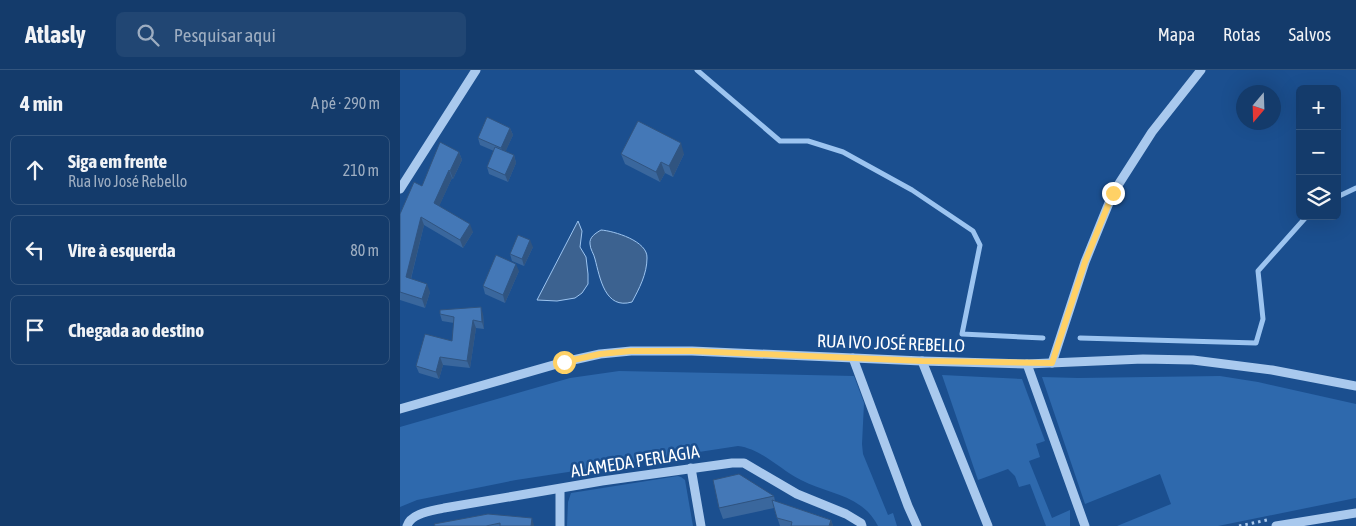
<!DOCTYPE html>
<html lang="pt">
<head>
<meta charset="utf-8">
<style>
	body { margin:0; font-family:"Asap Condensed",sans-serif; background:#214673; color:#f1f3f6 }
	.controls { position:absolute; right:15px; top:15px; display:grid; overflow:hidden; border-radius:8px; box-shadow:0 5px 20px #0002 }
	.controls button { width:45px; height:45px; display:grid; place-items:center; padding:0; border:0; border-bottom:1px solid #33557e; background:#143b6b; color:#f1f3f6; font:25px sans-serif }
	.compass { position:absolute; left:836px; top:15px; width:45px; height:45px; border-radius:50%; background:#143b6b; box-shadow:0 5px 20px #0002; rotate:199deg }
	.stop { position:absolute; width:15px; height:15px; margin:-11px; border:4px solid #ffd166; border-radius:50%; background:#fff }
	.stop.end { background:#ffd166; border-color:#fff; box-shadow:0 1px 5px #0008 }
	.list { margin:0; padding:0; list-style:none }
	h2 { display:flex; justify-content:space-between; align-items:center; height:65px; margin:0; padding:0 20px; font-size:21px }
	h2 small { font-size:16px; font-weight:400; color:#9dadc1 }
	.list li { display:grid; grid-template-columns:32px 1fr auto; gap:15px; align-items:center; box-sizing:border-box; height:70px; margin:0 10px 10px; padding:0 10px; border:1px solid #33557e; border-radius:8px }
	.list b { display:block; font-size:19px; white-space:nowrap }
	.list p { margin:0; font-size:16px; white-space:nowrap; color:#9dadc1 }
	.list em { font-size:16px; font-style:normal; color:#9dadc1 }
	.icon { flex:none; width:28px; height:28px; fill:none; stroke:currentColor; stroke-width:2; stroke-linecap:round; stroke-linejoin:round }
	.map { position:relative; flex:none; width:956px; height:456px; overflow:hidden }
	header { display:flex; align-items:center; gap:30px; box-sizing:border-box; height:70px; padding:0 25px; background:#143b6b; border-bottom:1px solid #33557e }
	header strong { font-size:24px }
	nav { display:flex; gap:28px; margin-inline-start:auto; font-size:18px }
	.search { width:350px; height:45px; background:#214673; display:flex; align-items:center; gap:12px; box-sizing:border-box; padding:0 18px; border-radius:8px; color:#9dadc1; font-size:19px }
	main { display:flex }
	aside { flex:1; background:#143b6b }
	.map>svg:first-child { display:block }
	.green { fill:#2e69ad }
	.water { fill:#3c6290; stroke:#9cc4f0 }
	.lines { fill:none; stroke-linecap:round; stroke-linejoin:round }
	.stream { stroke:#9cc4f0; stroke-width:5 }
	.path { stroke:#a9c9ee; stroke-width:3; stroke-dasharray:2.5 4; stroke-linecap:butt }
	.minor { stroke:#a9c9ee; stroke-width:9 }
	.wall { fill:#3a679d }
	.shaded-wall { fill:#305480 }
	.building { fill:#4478b7; stroke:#305480 }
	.route { stroke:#ffd166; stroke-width:6 }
	.labels { text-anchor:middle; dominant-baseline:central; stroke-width:5; stroke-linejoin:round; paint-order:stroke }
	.street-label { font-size:18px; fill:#fff; stroke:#1b4f8f }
</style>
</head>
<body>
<header>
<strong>Atlasly</strong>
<div class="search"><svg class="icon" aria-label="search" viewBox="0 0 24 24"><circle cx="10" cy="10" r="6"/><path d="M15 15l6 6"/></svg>Pesquisar aqui</div>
<nav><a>Mapa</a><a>Rotas</a><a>Salvos</a></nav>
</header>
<main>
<aside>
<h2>4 min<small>A pé · 290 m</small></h2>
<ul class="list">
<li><svg class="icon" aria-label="ahead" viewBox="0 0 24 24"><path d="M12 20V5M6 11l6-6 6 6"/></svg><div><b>Siga em frente</b><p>Rua Ivo José Rebello</p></div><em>210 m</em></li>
<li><svg class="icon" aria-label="left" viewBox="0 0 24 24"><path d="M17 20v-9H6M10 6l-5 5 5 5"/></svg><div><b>Vire à esquerda</b></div><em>80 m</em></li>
<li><svg class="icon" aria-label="arrive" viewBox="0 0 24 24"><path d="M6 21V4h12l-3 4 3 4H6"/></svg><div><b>Chegada ao destino</b></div></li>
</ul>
</aside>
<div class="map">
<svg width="956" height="456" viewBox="0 0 956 456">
	<rect width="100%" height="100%" fill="#1b4f8f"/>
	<g class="green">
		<path d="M219,301L454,306L464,333L462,374L463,384L488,445L493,443L497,456H478C474,448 468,441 461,436C443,423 420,420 401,410C379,399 362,379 338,376L116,410L17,430L0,437V357L170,308Z"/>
		<path d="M542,305L622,309L645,371L636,374L640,387L629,391L652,448L670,440V456H646L630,414L619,417L615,406L608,399L578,410Z"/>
		<path d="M820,306L858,312L956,334V428L818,456H717L771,434L760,404L685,434L642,307L678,308Z"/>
		<path d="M278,406L281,407L285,410L293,456H167L168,432L171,423Z"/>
	</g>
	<g class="water">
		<path d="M178,151L182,161L180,177L186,187L188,204V214L182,223L175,228L157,231L137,230Z"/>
		<path d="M201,160C214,161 248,171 247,188C247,204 239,219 232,232C205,240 200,208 195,189C194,184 190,179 190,174C189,167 196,163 201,160Z"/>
	</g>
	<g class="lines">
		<g class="stream">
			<path d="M297,0L380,71H408L443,82L512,120L573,161L580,175L562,264L643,268"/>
			<path d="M937,127L956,118"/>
			<path d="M680,268L856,273L863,249L858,201L907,146"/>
		</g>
		<path class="path" d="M839,456L867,450"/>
		<g class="minor">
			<path d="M0,119L76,0"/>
			<path d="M453,288L508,436L517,456"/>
			<path d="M522,291L588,456"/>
			<path d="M652,293L685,192L713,123L752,62L801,0"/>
			<path d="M627,294L685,456"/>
			<path d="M0,339L164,292L200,284L231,281H292L522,291L627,294L743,289L793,290L872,300L956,316"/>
			<path d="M291,398L301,456"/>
			<path d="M7,456C11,443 32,441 44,438L202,411L332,393H344L397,424L446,444L461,453L462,456"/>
			<path d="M160,456V419"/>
			<path d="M876,456L956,443"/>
		</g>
	</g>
	<g class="wall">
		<path d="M110,58L113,65L105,82L114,85L116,93L108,112L89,104L87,97L94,81L80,75L78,68Z"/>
		<path d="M59,82L62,90L53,109L52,108L39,136L73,162L63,178L24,155L11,209L30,222L25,238L0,230V144L22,116Z"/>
		<path d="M221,84H284L273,107L265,103L260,112L225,94Z"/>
		<path d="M133,177L124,196L112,191L110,184Z"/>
		<path d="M119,201L105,233L85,224L83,216Z"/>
		<path d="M40,244H83L84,259L76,258L70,298L43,295L39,309L19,303L16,296L52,271L54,253L42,251Z"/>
		<path d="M374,426L375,431L431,450L433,456H380L374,438L323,449L319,438Z"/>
		<path d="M88,444L134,455V456H35Z"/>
	</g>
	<g class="shaded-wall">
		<path d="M110,58L113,65L104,85L101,78Z"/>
		<path d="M281,73L284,84L273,107L269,96Z"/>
		<path d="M59,82L62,90L53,109L50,101Z"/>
		<path d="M114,85L116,93L108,112L105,105Z"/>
		<path d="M261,92L265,103L260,112L256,102Z"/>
		<path d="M49,100L52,108L37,141L34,133Z"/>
		<path d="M21,147L24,155L9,216L6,207Z"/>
		<path d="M70,154L73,162L63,178L60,170Z"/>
		<path d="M130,170L133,177L124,196L122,189Z"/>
		<path d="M116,194L119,201L105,233L103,225Z"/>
		<path d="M27,214L30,222L25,238L22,229Z"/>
		<path d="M81,237L83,244L84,259L82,252Z"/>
		<path d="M73,250L76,258L70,298L67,291Z"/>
		<path d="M40,287L43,295L39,309L36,302Z"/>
		<path d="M132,448L134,455V456H131Z"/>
		<path d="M431,450L433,456H429Z"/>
	</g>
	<g class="building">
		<path d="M87,47L110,58L101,78L78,68Z"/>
		<path d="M238,51L281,73L269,96L261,92L256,102L221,84Z"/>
		<path d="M40,72L59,82L50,101L49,100L34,133L70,154L60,170L21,147L6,207L27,214L22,229L0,222V144L14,112L22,116Z"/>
		<path d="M95,77L114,85L105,105L87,97Z"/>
		<path d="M118,165L130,170L122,189L110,184Z"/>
		<path d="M96,185L116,194L103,225L83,216Z"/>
		<path d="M81,237L82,252L73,250L67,291L40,287L36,302L16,296L25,264L52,271L54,247L40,244V240Z"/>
		<path d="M339,404L374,426L319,438L313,410Z"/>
		<path d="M372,430L431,450L429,456H391L392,452L377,448Z"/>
		<path d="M88,444L132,448L131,456H100V453L86,456H35L34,454Z"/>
	</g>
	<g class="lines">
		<path class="route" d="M164,292L200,284L231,281H292L522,291L652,293L685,192L713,123"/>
	</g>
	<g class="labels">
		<g class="street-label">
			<text transform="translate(491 273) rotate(2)">RUA IVO JOSÉ REBELLO</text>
			<text transform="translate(235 391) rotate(-9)">ALAMEDA PERLAGIA</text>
		</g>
	</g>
</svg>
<div class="controls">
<button>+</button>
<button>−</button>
<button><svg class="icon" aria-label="layers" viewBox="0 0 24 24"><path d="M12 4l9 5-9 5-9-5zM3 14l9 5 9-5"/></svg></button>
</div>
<svg class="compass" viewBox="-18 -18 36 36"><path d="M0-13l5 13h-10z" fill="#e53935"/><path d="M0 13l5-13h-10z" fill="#9dadc1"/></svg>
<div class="stop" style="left:164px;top:292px"></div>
<div class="stop end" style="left:713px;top:123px"></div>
</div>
</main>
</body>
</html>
